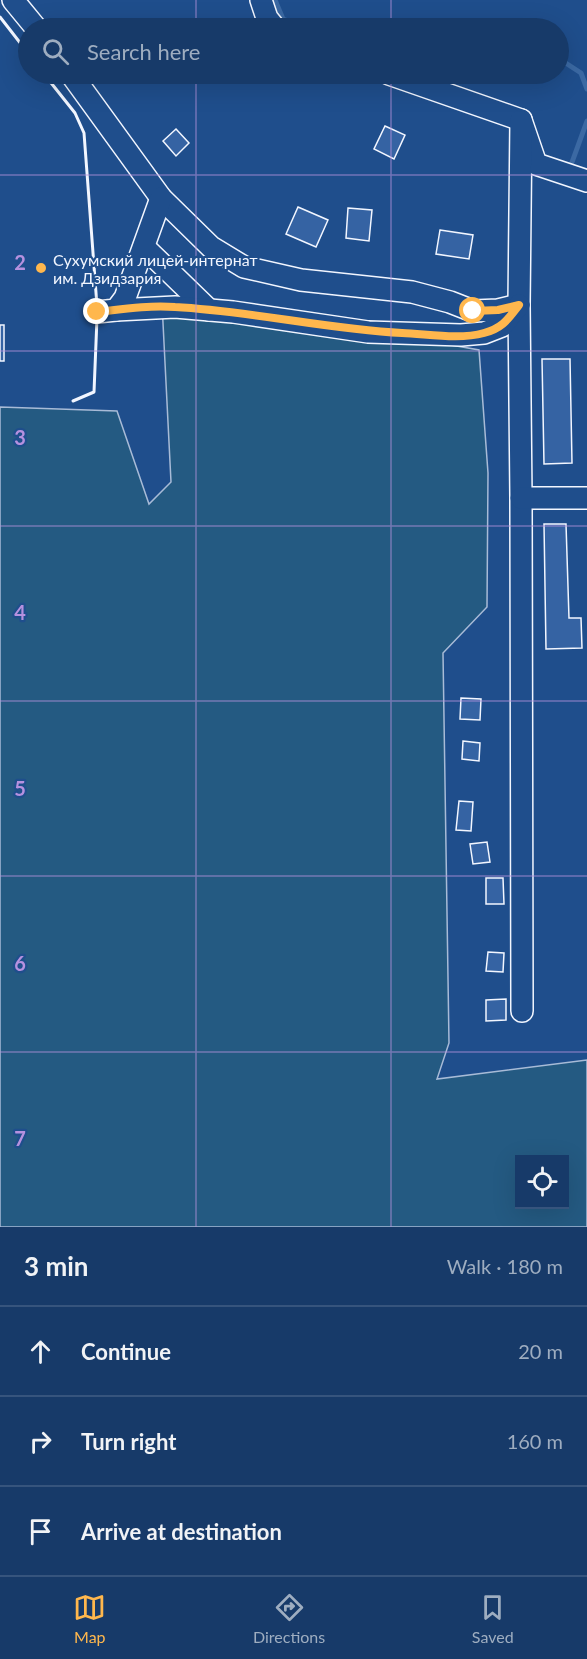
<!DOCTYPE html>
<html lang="en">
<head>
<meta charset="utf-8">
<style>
	body { margin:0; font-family:Lato,sans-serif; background:#244571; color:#f1f3f6 }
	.controls { position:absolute; right:18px; bottom:18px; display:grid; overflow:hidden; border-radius:0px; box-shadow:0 6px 24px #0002 }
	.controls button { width:54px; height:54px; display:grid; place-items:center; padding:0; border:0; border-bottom:2px solid #36547d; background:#173a69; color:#f1f3f6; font:30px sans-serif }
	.stop { position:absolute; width:18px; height:18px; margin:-14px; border:4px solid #ffb74d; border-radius:50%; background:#fff }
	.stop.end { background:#ffb74d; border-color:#fff; box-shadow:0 2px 6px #0008 }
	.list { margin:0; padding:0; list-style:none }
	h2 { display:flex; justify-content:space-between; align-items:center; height:78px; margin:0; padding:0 24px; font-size:26px }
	h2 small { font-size:20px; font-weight:400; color:#9eadc0 }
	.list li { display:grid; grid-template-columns:39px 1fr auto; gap:18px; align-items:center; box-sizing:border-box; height:90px; padding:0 24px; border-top:2px solid #36547d }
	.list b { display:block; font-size:22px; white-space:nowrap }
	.list em { font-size:20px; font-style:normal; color:#9eadc0 }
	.icon { flex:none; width:33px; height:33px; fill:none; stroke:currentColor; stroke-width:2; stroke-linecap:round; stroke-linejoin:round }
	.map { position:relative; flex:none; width:587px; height:1227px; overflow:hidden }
	.search { position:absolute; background:#173a69; box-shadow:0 6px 24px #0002; left:18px; right:18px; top:18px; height:66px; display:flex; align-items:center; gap:15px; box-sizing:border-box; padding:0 21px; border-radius:33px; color:#9eadc0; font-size:22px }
	.sheet { height:348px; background:#173a69 }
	nav { display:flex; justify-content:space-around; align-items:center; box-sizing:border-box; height:84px; border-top:2px solid #36547d; background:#173a69; font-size:16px; color:#9eadc0 }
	nav a { display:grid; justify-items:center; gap:3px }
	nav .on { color:#ffb74d }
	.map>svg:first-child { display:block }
	.green { fill:#245a82; stroke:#a8bbd7; stroke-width:1.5; fill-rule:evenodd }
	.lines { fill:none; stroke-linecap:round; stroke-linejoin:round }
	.stream { stroke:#3b69a3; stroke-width:5 }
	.building { fill:#3563a3; stroke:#f2f6ff; stroke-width:1.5 }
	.minor-casing { stroke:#f2f6ff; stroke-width:24 }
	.minor { stroke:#1f4e8c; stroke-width:21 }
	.wall { stroke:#f2f6ff; stroke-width:3 }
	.route { stroke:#ffb74d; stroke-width:8 }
	.grid { fill:none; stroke:#b691df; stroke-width:1.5; stroke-opacity:0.55 }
	.poi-dot { fill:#ffb74d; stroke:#1f4e8c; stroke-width:2 }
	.labels { text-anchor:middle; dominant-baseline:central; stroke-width:4.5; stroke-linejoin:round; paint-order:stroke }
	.poi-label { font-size:16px; fill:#f2f6ff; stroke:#1f4e8c; text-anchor:start }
	.grid-label { font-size:20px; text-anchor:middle; font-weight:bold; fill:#b691df; stroke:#1f4e8c; stroke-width:4.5; stroke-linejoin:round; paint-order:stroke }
</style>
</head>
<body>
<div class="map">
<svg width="587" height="1227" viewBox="0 0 587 1227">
	<rect width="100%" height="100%" fill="#1f4e8c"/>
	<path class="green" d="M162,303L266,312L479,350L488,473L487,607L443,653L449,1043L437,1079L587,1060V1227H0V407L117,411L149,504L171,482ZM520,1160H564V1204H520Z"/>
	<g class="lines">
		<g class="stream">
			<path d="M275,0L283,19L306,28"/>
			<path d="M558,58L581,73L587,89"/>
			<path d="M576,170L571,165L587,121"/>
		</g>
	</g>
	<g class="building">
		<path d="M385,126L405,135L394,159L374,149Z"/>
		<path d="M176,129L189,143L176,156L163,141Z"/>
		<path d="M298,207L328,220L316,247L286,234Z"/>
		<path d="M348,208L372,210L369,241L346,238Z"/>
		<path d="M440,230L473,235L469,259L436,254Z"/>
		<rect x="0" y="325" width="4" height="36"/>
		<path d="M542,359H570L572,463L544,464Z"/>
		<path d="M544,524H566L569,618H581L582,648L546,649Z"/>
		<path d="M461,698L481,699L480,720L460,719Z"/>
		<path d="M463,741L480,743L479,761L462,759Z"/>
		<path d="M459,801L473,802L471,831L456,830Z"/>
		<path d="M487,842L490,862L473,864L470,844Z"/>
		<path d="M486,878H503L504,904H486Z"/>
		<path d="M488,952L504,953L503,972L486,971Z"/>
		<path d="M506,999V1020L486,1021V1000Z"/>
	</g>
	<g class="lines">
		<defs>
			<g id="minor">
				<path d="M13,0L36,28"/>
				<path d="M261,0L267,18L275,28"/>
				<path d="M71,74L161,198L211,247L244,267L301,280L412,292L450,302L473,311L498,310L519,305"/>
				<path d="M389,74L521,120L536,164L587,181"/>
				<path d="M521,120L519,305L521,498L522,1011"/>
				<path d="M144,247L209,310"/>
				<path d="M116,310L175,307L233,312L368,332L461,335L484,333L502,326L519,305"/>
				<path d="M97,312L116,310L125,298L161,198"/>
				<path d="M521,498H587"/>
			</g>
		</defs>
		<use href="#minor" class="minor-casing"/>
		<use href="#minor" class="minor"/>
		<g class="wall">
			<path d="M0,17L28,53"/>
			<path d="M44,74L75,113L84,133L97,306"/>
			<path d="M73,401L94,392L97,318"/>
		</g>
	</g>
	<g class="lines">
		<path class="route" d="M97,312C123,309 149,305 175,307C251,311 326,329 402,333C428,334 459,340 484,333C503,328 508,319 519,305L498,310L473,311"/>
	</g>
	<path class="grid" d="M196,0V28M391,0V28M196,74V1227M391,74V1227M0,175H587M0,351H587M0,526H587M0,701H587M0,876H587M0,1052H587"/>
	<circle class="poi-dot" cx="41" cy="268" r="6"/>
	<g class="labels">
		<g class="poi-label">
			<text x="53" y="259">Сухумский лицей-интернат<tspan x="53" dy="18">им. Дзидзария</tspan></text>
		</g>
	</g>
	<g class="grid-label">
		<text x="20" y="270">2</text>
		<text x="20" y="445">3</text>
		<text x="20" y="620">4</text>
		<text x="20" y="796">5</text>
		<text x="20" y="971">6</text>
		<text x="20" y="1146">7</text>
	</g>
</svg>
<div class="controls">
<button><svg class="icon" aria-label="locate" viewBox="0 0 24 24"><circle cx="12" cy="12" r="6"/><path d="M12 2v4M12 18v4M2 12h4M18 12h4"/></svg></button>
</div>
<div class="stop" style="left:473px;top:311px"></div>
<div class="stop end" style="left:97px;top:312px"></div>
<div class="search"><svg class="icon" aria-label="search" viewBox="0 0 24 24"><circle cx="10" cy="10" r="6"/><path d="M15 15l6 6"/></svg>Search here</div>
</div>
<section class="sheet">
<h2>3 min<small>Walk · 180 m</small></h2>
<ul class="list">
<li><svg class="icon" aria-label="ahead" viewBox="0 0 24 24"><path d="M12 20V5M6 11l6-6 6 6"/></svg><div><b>Continue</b></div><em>20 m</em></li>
<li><svg class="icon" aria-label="right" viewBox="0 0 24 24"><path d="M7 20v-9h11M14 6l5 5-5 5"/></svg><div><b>Turn right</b></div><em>160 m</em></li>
<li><svg class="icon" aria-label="arrive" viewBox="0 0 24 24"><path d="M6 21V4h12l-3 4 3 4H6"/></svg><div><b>Arrive at destination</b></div></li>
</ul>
</section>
<nav>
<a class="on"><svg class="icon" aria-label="map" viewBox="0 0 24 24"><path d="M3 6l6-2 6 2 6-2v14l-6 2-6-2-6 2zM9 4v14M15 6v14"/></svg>Map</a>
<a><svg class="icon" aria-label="directions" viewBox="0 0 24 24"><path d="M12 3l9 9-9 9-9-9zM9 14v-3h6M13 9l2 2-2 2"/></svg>Directions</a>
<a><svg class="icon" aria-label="saved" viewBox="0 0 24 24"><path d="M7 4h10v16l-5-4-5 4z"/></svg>Saved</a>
</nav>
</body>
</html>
